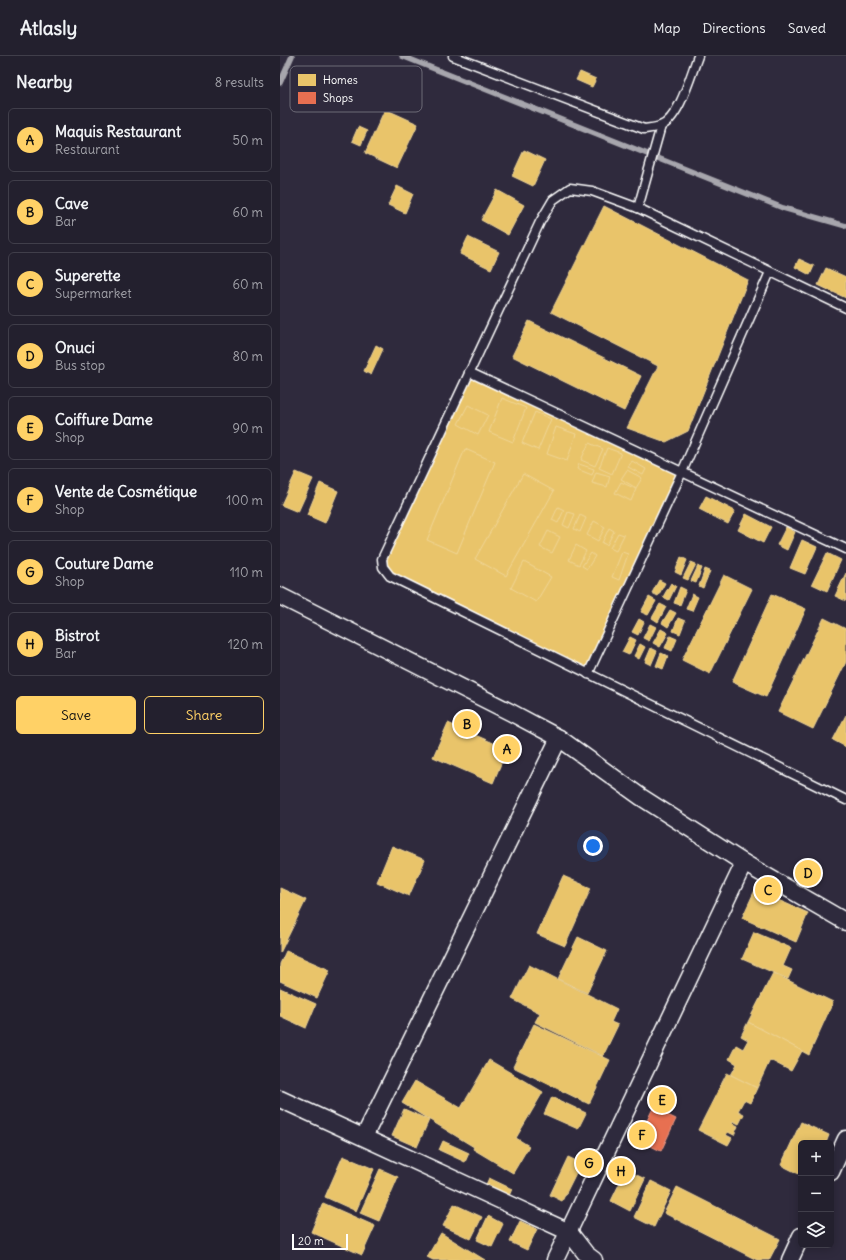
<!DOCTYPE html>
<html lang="en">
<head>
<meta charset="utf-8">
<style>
	body { margin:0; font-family:Delius,sans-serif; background:#2b2836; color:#f1f3f6 }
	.controls { position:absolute; right:12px; bottom:12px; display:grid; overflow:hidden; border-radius:6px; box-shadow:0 2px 10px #0003 }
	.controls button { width:36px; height:36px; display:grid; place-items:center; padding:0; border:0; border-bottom:1px solid #403e4a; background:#23202e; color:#f1f3f6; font:20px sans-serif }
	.scale { position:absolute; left:12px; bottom:10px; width:56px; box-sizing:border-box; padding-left:4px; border:2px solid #fff; border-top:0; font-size:11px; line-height:14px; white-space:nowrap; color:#fff; -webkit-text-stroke:3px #2f2a3d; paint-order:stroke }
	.you { position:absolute; left:313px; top:790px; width:14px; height:14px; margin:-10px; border:3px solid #fff; border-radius:50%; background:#1a73e8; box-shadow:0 0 0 6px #1a73e833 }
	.badge { display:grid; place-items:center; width:26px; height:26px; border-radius:50%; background:#ffd166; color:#111; font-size:13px; font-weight:700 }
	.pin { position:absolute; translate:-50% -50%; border:2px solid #fff; box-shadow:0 1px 4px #0006 }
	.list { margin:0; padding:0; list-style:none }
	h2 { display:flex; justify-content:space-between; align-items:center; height:52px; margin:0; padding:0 16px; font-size:17px }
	h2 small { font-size:13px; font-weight:400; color:#a3a3aa }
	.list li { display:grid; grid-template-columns:26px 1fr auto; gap:12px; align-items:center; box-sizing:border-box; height:64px; margin:0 8px 8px; padding:0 8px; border:1px solid #403e4a; border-radius:6px }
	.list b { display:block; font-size:15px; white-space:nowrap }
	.list p { margin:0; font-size:13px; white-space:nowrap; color:#a3a3aa }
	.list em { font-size:13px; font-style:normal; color:#a3a3aa }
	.actions { display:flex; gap:8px; padding:12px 16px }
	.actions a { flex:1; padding:9px 0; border:1px solid #ffd166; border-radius:6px; text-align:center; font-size:14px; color:#ffd166 }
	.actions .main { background:#ffd166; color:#111 }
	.icon { flex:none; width:22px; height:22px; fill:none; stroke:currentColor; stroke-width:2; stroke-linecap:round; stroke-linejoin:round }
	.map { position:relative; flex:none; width:566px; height:1204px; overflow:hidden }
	header { display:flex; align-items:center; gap:24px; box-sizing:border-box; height:56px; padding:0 20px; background:#23202e; border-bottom:1px solid #403e4a }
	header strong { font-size:19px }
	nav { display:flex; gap:22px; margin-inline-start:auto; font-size:14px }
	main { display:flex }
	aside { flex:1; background:#23202e }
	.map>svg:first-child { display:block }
	.homes { fill:#e9c46a; stroke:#f0d697 }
	.shops { fill:#e76f51; stroke:#ee9a85 }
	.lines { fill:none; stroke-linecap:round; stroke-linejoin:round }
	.stream { stroke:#a7a6ad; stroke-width:5.5 }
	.service-casing { stroke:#fff; stroke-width:11 }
	.minor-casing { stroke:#fff; stroke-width:19 }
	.service { stroke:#2f2a3d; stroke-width:8 }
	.minor { stroke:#2f2a3d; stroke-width:16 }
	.key { fill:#2f2a3d; stroke:#6d6a77; stroke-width:1 }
	.key-label { font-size:11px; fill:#fff }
</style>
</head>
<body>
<header>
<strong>Atlasly</strong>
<nav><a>Map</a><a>Directions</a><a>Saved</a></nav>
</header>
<main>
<aside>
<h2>Nearby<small>8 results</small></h2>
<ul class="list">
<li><span class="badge">A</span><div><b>Maquis Restaurant</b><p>Restaurant</p></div><em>50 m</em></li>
<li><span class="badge">B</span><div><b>Cave</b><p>Bar</p></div><em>60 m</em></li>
<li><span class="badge">C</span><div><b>Superette</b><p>Supermarket</p></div><em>60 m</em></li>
<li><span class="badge">D</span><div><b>Onuci</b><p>Bus stop</p></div><em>80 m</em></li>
<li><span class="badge">E</span><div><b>Coiffure Dame</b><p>Shop</p></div><em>90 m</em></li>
<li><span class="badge">F</span><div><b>Vente de Cosmétique</b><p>Shop</p></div><em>100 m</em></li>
<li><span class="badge">G</span><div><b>Couture Dame</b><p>Shop</p></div><em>110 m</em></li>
<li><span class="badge">H</span><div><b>Bistrot</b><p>Bar</p></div><em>120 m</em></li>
</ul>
<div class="actions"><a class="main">Save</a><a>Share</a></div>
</aside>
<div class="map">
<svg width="566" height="1204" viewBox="0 0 566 1204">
	<rect width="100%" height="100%" fill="#2f2a3d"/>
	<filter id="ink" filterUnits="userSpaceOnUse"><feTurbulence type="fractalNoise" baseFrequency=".025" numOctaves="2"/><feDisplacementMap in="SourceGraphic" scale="8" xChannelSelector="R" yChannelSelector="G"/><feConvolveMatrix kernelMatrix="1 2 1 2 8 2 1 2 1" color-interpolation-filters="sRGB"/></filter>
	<g filter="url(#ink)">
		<g class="homes">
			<path d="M300,16L316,23L312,31L296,24Z"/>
			<path d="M105,53L138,68L117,112L85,97Z"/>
			<path d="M78,71L87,75L81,89L72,85Z"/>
			<path d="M244,94L265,104L253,130L232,120Z"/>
			<path d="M117,130L133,138L125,157L108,149Z"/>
			<path d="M217,134L244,149L228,179L201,164Z"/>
			<path d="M324,150L468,224L408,375L386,386L347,372L378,310L271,256Z"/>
			<path d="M188,181L219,196L211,213L180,198Z"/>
			<path d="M519,203L534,210L530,219L515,211Z"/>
			<path d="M546,212L566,221V242L538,229Z"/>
			<path d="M249,265L361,320L344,355L232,300Z"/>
			<path d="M96,289L103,293L91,319L84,315Z"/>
			<path d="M189,316L402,416L308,618L103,511Z"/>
			<path d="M222,342L246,352L233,386L209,376Z"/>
			<path d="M188,349L208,359L198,379L178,368Z"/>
			<path d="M255,356L271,363L258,394L242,387Z"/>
			<path d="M276,371L296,378L287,405L267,398Z"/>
			<path d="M309,387L323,393L315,410L301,404Z"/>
			<path d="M327,392L341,397L332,418L319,412Z"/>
			<path d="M185,393L215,406L177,497L147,484Z"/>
			<path d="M352,405L366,413L363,419L348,411Z"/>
			<path d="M299,408L314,413L312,419L297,413Z"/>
			<path d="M347,414L362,422L356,432L341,423Z"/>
			<path d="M16,416L33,423L18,456L1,449Z"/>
			<path d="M316,416L330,420L327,431L312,427Z"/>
			<path d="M243,418L274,435L226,520L195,503Z"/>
			<path d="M341,426L356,433L351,445L335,437Z"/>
			<path d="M40,427L58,435L45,467L27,459Z"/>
			<path d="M426,440L455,455L448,468L419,453Z"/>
			<path d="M278,451L284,454L278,467L272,464Z"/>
			<path d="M288,456L295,458L289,472L283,469Z"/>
			<path d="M466,458L491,471L483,487L458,474Z"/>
			<path d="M300,459L306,462L300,476L294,473Z"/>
			<path d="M314,465L325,471L318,485L307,479Z"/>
			<path d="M506,471L515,476L507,494L497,489Z"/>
			<path d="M329,472L334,475L327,489L322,487Z"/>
			<path d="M268,475L280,481L272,497L260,491Z"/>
			<path d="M338,477L344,479L336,495L330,492Z"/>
			<path d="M522,484L537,491L525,518L510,512Z"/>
			<path d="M296,489L306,495L299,509L289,504Z"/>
			<path d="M342,496L348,498L339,524L332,521Z"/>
			<path d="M311,497L315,500L307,513L302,510Z"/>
			<path d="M547,497L561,504L547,535L532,528Z"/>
			<path d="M401,501L407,504L401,519L395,516Z"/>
			<path d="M244,506L271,521L256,546L231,532Z"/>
			<path d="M411,506L416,508L408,524L403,522Z"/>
			<path d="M418,510L422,512L416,527L411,525Z"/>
			<path d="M425,513L430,515L423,532L419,530Z"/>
			<path d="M566,517V545L555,540Z"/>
			<path d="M444,519L472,533L430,618L402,604Z"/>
			<path d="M379,524L385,527L378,540L372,537Z"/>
			<path d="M391,527L396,530L389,544L383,541Z"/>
			<path d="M400,531L406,534L400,549L394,547Z"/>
			<path d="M412,538L418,541L412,555L406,553Z"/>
			<path d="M492,538L526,553L486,641L452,626Z"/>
			<path d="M369,541L376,545L368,559L361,556Z"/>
			<path d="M380,548L386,551L378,566L372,562Z"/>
			<path d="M390,554L396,557L388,571L382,567Z"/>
			<path d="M398,562L405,565L400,578L393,575Z"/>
			<path d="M544,562L566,573V606L533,673L498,656Z"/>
			<path d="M359,563L364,566L358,579L352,576Z"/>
			<path d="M370,568L376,571L369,585L363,582Z"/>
			<path d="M381,573L388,577L380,591L373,587Z"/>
			<path d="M390,580L397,583L392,595L385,592Z"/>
			<path d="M350,581L356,584L349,599L342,596Z"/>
			<path d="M360,588L365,591L359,603L354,600Z"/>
			<path d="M371,592L377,595L371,609L365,606Z"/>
			<path d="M381,597L388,600L383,613L376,610Z"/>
			<path d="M566,659V691L553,684Z"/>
			<path d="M168,667L227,693L213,727L153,701Z"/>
			<path d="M112,790L145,804L129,840L97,826Z"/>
			<path d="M283,820L311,832L285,890L257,878Z"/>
			<path d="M0,832L26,844L0,897Z"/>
			<path d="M475,834L528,857L516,886L462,862Z"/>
			<path d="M474,876L511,892L503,910L512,914L508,923L462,903Z"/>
			<path d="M298,881L327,895L307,937L278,923Z"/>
			<path d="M6,895L50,914L37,942L0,925V908Z"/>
			<path d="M249,909L337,953L331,966L338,969L323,1000L255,966L260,957L232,943Z"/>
			<path d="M493,917L553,946L529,999L468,966Z"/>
			<path d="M0,932L36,948L26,972L0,960Z"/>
			<path d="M468,966L522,995L511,1015L490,1004L477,1032L451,1019L457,1008L449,1003L456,989L463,993L468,984L461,980Z"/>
			<path d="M254,968L330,1004L309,1048L233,1011Z"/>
			<path d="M209,1004L263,1036L236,1082L249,1090L233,1117L193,1093L194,1091L122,1047L135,1025L181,1052Z"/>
			<path d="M447,1017L477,1032L470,1047L464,1044L458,1055L464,1058L459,1068L453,1065L452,1067L458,1070L454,1079L448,1076L446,1079L452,1082L448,1089L418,1074Z"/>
			<path d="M272,1041L306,1057L298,1073L264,1058Z"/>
			<path d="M124,1053L149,1064L137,1091L112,1080Z"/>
			<path d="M521,1066L549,1079L546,1087H521V1119L501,1109Z"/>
			<path d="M163,1085L189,1097L185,1106L159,1094Z"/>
			<path d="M63,1100L94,1113L76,1155L45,1141Z"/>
			<path d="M288,1101L301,1107L282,1145L270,1139Z"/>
			<path d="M100,1113L118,1121L99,1165L80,1157Z"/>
			<path d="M346,1114L365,1123L350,1155L331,1145Z"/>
			<path d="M209,1122L232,1133L228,1142L205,1131Z"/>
			<path d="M371,1125L391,1135L374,1171L354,1161Z"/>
			<path d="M397,1131L500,1183L489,1204H477L384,1157Z"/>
			<path d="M43,1147L95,1170L82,1199L31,1176Z"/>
			<path d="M174,1148L202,1161L191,1183L163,1170Z"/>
			<path d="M208,1160L223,1168L212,1191L197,1184Z"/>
			<path d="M240,1165L257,1173L247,1194L230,1186Z"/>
			<path d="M161,1177L205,1204H153L147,1201Z"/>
		</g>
		<path class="shops" d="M373,1052L396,1063L381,1095L358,1084Z"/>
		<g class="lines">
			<g class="stream">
				<path d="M122,0L503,152L566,170"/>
				<path d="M0,27L12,0"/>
			</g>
			<defs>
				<g id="service">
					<path d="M173,0L364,73C369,72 375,72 380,70C399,64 411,18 418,0"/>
					<path d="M358,152L381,70"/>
					<path d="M566,252L358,152L312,135L290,132L273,144L260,166L102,503L103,511L110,520L566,744"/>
					<path d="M189,316L566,493"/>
					<path d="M308,618L402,416L490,216"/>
				</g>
				<g id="minor">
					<path d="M0,540L232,657L279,682L361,741L464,807L566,866"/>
					<path d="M0,1043L289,1176L306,1198L314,1204"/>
					<path d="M84,1081L279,682"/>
					<path d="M551,1116L566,1083"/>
					<path d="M275,1204L464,807"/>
					<path d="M510,1204L521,1180"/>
				</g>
			</defs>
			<use href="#service" class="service-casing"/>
			<use href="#minor" class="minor-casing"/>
			<use href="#service" class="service"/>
			<use href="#minor" class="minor"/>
		</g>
	</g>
	<rect x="10" y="10" width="132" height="46" rx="6" class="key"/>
	<rect x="18" y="18" width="18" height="12" fill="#e9c46a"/>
	<rect x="18" y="36" width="18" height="12" fill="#e76f51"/>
	<g class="key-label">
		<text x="43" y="28">Homes</text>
		<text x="43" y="46">Shops</text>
	</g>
</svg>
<div class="controls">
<button>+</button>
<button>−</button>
<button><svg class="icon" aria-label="layers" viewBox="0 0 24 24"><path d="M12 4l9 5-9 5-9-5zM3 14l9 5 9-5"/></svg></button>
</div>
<div class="scale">20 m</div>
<div class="you"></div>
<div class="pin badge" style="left:227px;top:693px">A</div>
<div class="pin badge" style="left:187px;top:668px">B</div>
<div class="pin badge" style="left:488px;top:834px">C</div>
<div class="pin badge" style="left:528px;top:817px">D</div>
<div class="pin badge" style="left:382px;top:1044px">E</div>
<div class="pin badge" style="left:362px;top:1079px">F</div>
<div class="pin badge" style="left:309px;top:1107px">G</div>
<div class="pin badge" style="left:341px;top:1115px">H</div>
</div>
</main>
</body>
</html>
